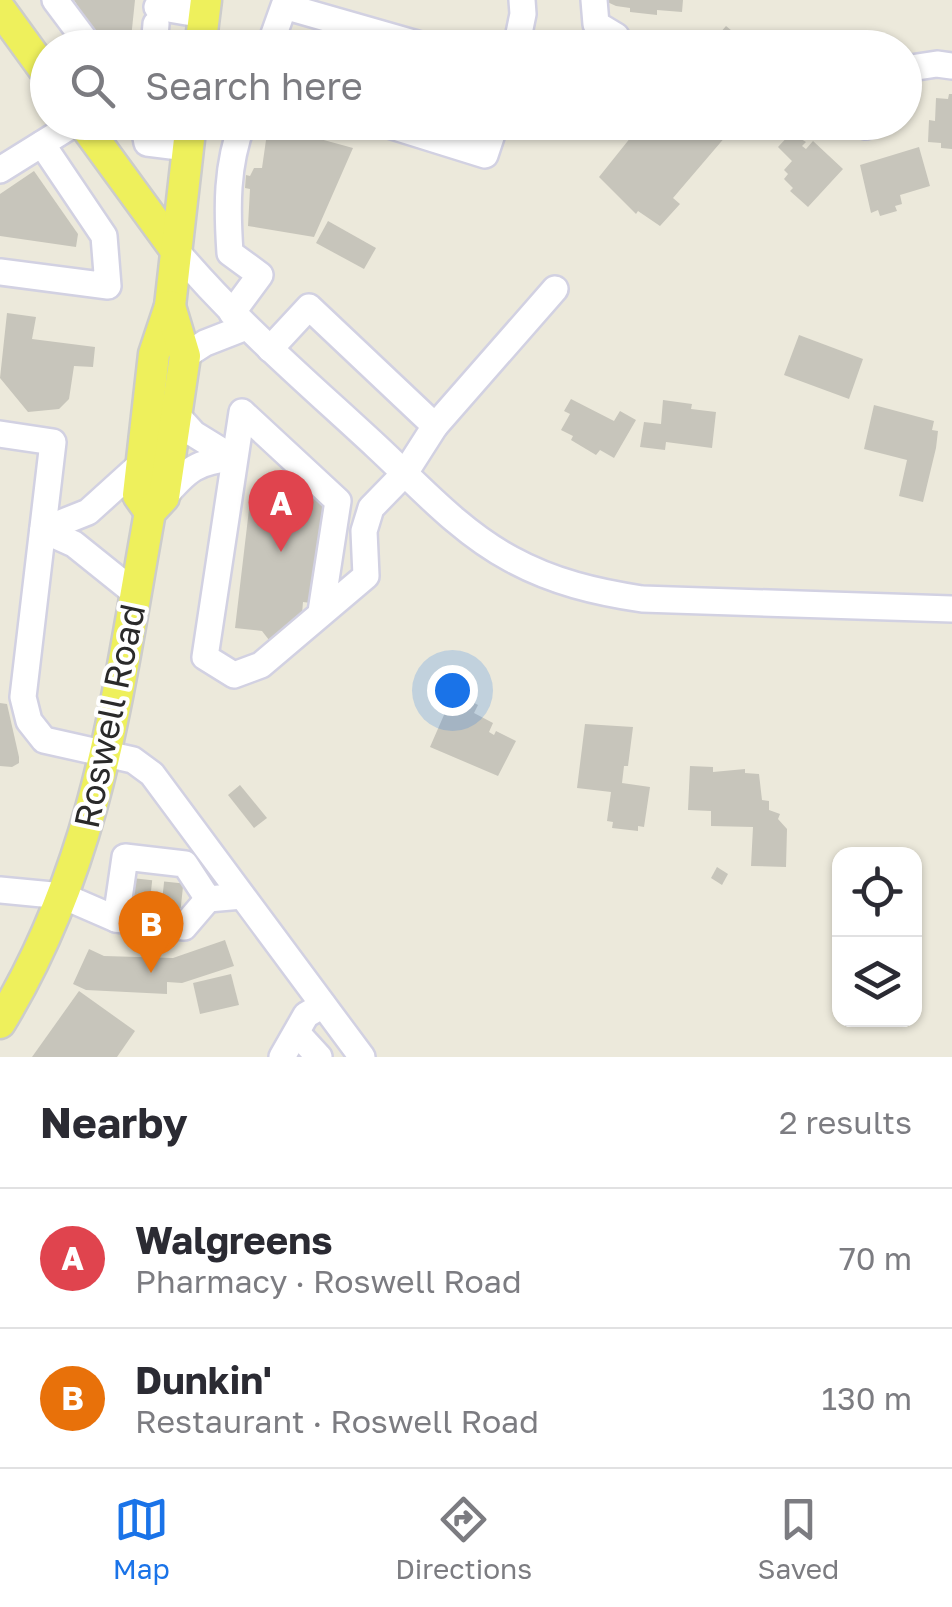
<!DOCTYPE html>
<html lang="en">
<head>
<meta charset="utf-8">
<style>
	body { margin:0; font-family:"Golos Text",sans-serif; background:#f7f7f7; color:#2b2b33 }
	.controls { position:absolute; right:30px; bottom:30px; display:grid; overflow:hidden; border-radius:20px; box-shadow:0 2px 8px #0004 }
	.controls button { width:90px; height:90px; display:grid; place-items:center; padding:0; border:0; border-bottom:2px solid #e1e1e2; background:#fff; color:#2b2b33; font:50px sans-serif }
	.you { position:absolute; left:452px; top:690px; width:35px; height:35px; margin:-25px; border:8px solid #fff; border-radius:50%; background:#1a73e8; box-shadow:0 0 0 15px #1a73e833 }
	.badge { display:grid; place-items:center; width:65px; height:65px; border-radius:50%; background:#1a73e8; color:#fff; font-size:32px; font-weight:700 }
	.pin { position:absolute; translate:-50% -82px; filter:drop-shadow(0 2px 5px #0008) }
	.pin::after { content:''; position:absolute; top:52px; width:35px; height:30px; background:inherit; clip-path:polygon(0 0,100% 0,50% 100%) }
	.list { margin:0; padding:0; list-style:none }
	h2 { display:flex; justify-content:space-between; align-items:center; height:130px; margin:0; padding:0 40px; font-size:42px }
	h2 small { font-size:32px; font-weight:400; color:#7c7c81 }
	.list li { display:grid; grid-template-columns:65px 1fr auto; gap:30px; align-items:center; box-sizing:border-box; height:140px; padding:0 40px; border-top:2px solid #e1e1e2 }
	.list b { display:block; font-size:38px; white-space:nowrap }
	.list p { margin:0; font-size:32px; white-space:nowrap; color:#7c7c81 }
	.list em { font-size:32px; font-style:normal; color:#7c7c81 }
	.icon { flex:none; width:55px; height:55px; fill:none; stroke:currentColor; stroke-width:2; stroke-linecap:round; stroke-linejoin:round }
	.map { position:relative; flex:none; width:952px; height:1057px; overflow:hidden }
	.search { position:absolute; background:#fff; box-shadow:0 2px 8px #0004; left:30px; right:30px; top:30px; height:110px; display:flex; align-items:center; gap:25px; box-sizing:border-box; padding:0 35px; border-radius:55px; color:#7c7c81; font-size:38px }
	.sheet { height:410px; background:#fff }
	nav { display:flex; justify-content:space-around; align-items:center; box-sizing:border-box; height:140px; border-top:2px solid #e1e1e2; background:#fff; font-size:28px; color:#7c7c81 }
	nav a { display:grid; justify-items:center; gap:5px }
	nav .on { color:#1a73e8 }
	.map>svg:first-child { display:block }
	.building { fill:#c7c5bb }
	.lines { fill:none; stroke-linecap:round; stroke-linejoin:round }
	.minor-tunnel { stroke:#c5c3b8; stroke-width:25; stroke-dasharray:25 12; stroke-linecap:butt }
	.minor-casing { stroke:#d2d1e2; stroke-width:30 }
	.major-casing { stroke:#ccc; stroke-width:35 }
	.minor { stroke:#fff; stroke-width:25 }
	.major { stroke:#eef05c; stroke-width:30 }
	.labels { text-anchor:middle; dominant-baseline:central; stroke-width:8; stroke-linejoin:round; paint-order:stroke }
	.street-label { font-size:35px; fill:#2a2a2a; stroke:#fff }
</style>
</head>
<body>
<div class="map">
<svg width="952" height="1057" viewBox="0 0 952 1057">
	<rect width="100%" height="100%" fill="#ece9db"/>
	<g class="building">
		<path d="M74,0H135L130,48H104Z"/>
		<path d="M603,0H683L682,12L657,10V15L630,12V8L616,6Z"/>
		<path d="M726,26L743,40L746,37L758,48H707Z"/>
		<path d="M949,94H952V149L941,148V143L928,142L929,120L935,121L936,98L948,99Z"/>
		<path d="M578,122H598L597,135L577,133Z"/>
		<path d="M643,122H738L673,198L680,204L660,226L638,211L636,214L599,177Z"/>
		<path d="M791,133L806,142L802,146L806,149L813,141L843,169L808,207L790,191L793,188L784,179L788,174L784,170L792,161L778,147Z"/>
		<path d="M272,135L320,139L353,148L314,237L248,226L250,189L245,188L246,175L250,176L254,168H262L266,140Z"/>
		<path d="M919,147L930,186L900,195L902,204L895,206L897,211L880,216L878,210L871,213L860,165Z"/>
		<path d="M34,171L78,234L76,247L0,236V194Z"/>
		<path d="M328,221L376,248L364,269L316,243Z"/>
		<path d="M7,313L36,317L32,339L95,347L93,367L74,366L69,399L59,409L28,412L0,378Z"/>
		<path d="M799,335L863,359L849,399L784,375Z"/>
		<path d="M571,399L614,421L620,411L636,420L614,458L600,450L596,455L571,440L573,436L561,430L570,414L564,411Z"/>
		<path d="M663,400L692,404L691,409L716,412L712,448L666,442L665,450L640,447L644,422L661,424Z"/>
		<path d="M874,405L934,421L932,430L938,431L936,448L923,502L899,496L907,460L864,449Z"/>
		<path d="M264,490L324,497L311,603L303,602L302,614L269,640L262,631L235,628L250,501Z"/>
		<path d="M454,692L478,705L474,713L493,723L489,732L494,735L496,731L516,741L498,776L430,747Z"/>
		<path d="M0,703L7,704L19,757V763L12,767L0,766Z"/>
		<path d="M585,724L633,727L628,766H624L622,783L650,787L644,827L638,826V831L612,828L613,822L607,821L611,792L577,788Z"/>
		<path d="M690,766L713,767V772L745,769V773L759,774L762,800L769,801V810L780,814L778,819L787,829L786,867L751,866L753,827L711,826V811L688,810Z"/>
		<path d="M240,785L267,818L254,828L228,795Z"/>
		<path d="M717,867L728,874L722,885L711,878Z"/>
		<path d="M225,940L234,966L182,983L167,982V994L86,990L73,984L89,949L104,956L173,958Z"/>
		<path d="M231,974L239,1005L200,1014L193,983Z"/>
		<path d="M79,991L135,1031L117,1057H32Z"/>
	</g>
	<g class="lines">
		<path class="minor-tunnel" d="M126,890L182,896"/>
		<defs>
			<g id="minor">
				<path d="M55,0L91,48"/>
				<path d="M594,0L596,24L616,36"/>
				<path d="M157,7L204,15"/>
				<path d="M154,48L156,24"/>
				<path d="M269,48L284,6L431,48"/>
				<path d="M516,48L523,14L522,0"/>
				<path d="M904,69L937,64L952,66"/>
				<path d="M143,122L147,143L187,148"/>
				<path d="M379,122L485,155L496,122"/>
				<path d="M852,122L866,126L876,122"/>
				<path d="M0,170L77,122"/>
				<path d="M174,248C235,321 307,382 376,446C418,485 460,532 511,559C553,582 596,592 642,599L952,609"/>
				<path d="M0,272L108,286L104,236L42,144"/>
				<path d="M232,313L260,275L230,253C227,209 226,165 243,122"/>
				<path d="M270,349L309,307L435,426L555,289"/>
				<path d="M185,356L205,343L246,327"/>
				<path d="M176,414L194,434L233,458"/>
				<path d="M0,434L53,442L23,697L29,721L44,740L133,760L152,774L362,1057"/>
				<path d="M164,497C187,470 197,461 233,458"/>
				<path d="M43,530L88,512L141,464"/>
				<path d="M43,530L74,544L135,593"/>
				<path d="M321,612L338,501L242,412L205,657L234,675L261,665L366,576L364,531L371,508L405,473L435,426"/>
				<path d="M0,890L63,896L116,919L125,857L185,864L208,899L242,896"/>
				<path d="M116,919L184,927L208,899"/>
				<path d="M297,1033L319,1057"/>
				<path d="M282,1057L306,1015L323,1005"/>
			</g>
			<g id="major">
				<path d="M0,9L48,75"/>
				<path d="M200,48L206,0"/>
				<path d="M82,122L174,248"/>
				<path d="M150,512L138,495L154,354L170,306L191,122"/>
				<path d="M0,1023C99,860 117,695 150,512L164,497L185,356L170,306"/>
			</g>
		</defs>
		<use href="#minor" class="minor-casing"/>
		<use href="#major" class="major-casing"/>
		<use href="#minor" class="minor"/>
		<use href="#major" class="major"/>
	</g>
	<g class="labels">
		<g class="street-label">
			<text transform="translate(109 716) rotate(-78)">Roswell Road</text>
		</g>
	</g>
</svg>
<div class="controls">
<button><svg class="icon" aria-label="locate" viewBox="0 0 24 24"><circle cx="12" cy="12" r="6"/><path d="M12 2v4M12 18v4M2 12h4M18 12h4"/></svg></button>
<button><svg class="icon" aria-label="layers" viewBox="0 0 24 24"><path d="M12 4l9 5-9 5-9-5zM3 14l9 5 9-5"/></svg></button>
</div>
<div class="you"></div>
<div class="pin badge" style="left:281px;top:552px;background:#e0444e">A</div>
<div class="pin badge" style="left:151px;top:973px;background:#e8710a">B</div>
<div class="search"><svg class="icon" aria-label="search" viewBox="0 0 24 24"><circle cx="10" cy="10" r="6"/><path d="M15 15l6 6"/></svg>Search here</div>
</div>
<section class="sheet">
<h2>Nearby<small>2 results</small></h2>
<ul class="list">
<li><span class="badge" style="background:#e0444e">A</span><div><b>Walgreens</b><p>Pharmacy · Roswell Road</p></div><em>70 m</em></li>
<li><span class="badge" style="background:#e8710a">B</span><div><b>Dunkin'</b><p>Restaurant · Roswell Road</p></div><em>130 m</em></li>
</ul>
</section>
<nav>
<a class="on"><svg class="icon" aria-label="map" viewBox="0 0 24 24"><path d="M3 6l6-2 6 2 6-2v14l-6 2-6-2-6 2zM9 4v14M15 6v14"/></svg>Map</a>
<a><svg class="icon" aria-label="directions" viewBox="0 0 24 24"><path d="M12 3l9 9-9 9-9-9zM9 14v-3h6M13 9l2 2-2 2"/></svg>Directions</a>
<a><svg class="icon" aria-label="saved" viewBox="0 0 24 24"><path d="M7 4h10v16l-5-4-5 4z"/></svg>Saved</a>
</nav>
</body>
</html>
